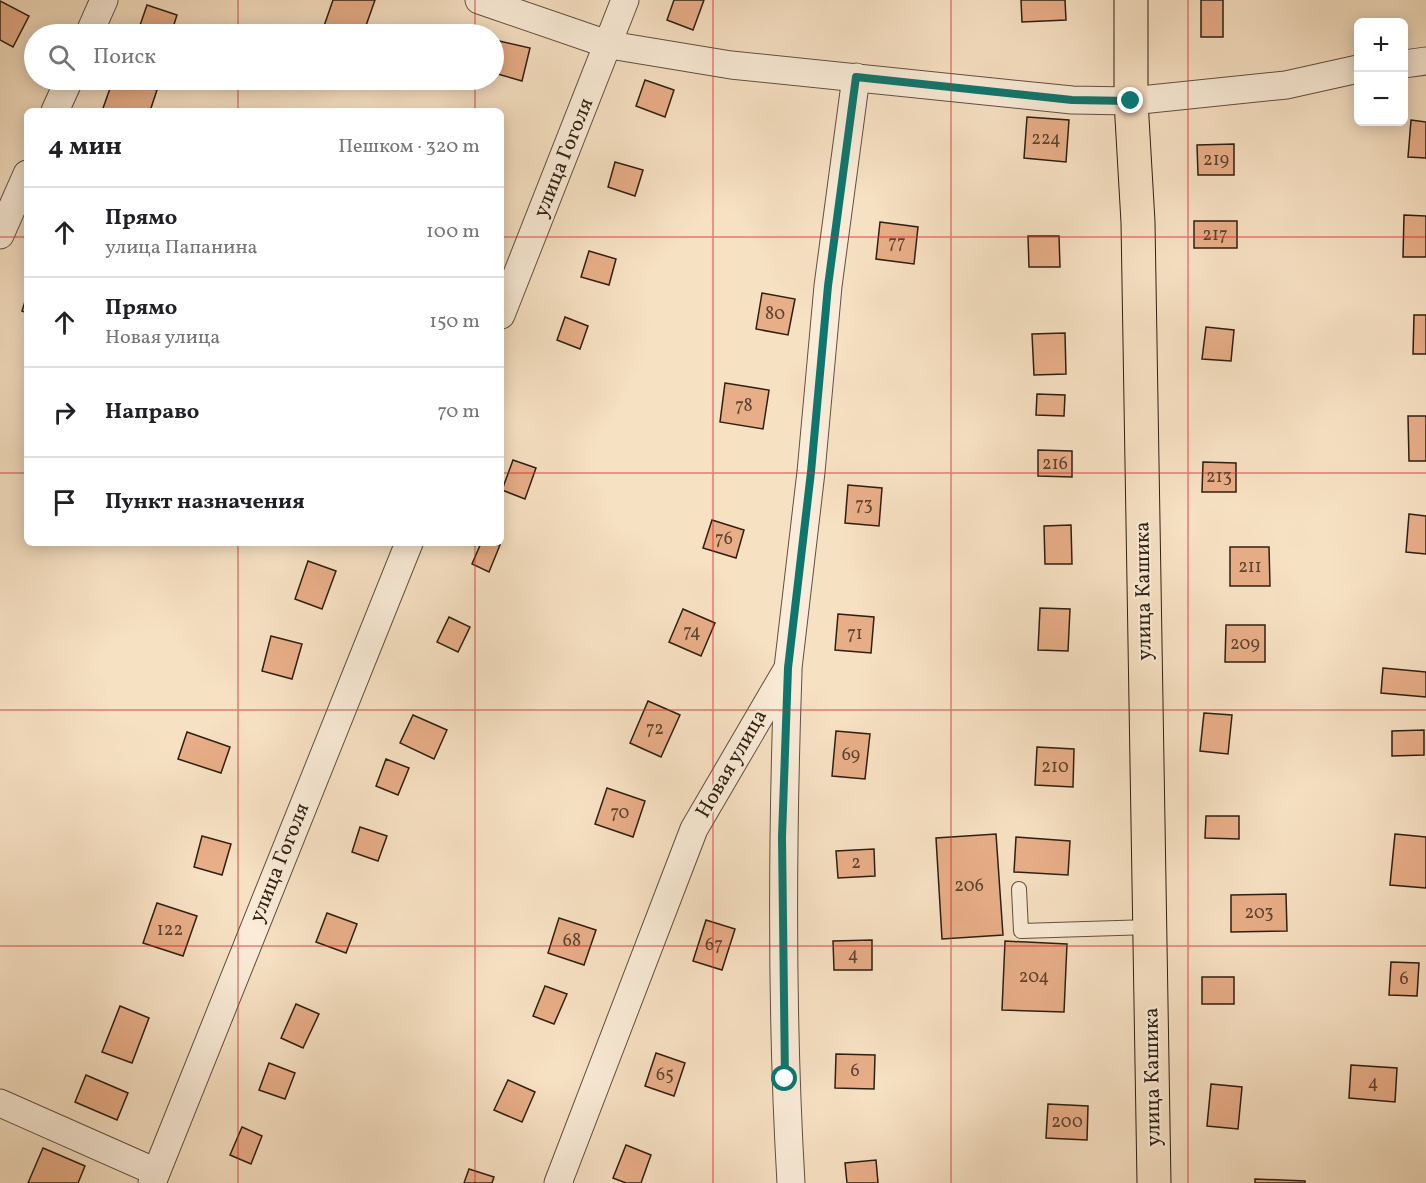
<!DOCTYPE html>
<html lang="ru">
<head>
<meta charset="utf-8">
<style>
	body { margin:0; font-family:Vollkorn,serif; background:#f6f6f6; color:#202124 }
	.controls { position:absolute; right:18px; top:18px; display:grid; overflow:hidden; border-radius:9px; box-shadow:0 3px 15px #0003 }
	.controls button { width:54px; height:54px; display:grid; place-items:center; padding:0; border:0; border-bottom:2px solid #e0e0e0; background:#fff; color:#202124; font:30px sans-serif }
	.stop { position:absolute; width:18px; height:18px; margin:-14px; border:4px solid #0f766e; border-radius:50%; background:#fff }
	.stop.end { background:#0f766e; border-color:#fff; box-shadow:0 2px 6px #0008 }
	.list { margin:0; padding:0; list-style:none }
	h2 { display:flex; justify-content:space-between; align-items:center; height:78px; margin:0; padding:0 24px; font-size:26px }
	h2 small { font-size:20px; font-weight:400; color:#757577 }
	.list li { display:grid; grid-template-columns:39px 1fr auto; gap:18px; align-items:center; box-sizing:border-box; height:90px; padding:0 24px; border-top:2px solid #e0e0e0 }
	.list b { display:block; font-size:22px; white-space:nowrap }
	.list p { margin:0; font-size:20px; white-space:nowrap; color:#757577 }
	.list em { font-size:20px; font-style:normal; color:#757577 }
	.icon { flex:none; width:33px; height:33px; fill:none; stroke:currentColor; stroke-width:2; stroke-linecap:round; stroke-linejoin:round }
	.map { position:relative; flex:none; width:1426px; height:1183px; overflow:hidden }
	.search { position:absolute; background:#fff; box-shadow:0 3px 15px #0003; left:24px; top:24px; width:480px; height:66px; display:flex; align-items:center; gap:15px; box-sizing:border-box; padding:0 21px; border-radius:33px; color:#757577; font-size:22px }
	.panel { position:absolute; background:#fff; box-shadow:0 3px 15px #0003; left:24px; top:108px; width:480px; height:438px; border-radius:9px }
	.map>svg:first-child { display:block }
	.building { fill:#e8ae88; stroke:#2e1f12; stroke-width:1.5 }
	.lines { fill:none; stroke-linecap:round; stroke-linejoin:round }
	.service-casing { stroke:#60503e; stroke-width:16 }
	.minor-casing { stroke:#60503e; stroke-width:29 }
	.trunk-casing { stroke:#2e1f12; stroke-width:35 }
	.service { stroke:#faecd8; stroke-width:14 }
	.minor { stroke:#faecd8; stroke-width:27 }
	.trunk { stroke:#f7e1c3; stroke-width:33 }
	.route { stroke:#0f766e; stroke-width:8 }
	.grid { fill:none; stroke:#d62828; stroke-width:1.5; stroke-opacity:0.55 }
	.labels { text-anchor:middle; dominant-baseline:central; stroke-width:4.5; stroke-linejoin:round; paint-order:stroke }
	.number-label { font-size:18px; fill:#5c4330 }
	.street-label { font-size:21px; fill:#2e1f12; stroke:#faecd8 }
</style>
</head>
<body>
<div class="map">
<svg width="1426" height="1183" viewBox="0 0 1426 1183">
	<rect width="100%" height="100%" fill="#f7e1c3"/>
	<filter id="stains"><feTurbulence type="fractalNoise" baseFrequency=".00333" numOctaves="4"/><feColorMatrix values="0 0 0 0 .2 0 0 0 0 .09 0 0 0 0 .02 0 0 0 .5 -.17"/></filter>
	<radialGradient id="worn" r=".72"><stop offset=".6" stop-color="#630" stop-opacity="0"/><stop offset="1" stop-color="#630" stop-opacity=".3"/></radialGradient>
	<g class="building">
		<path d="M333,0H375L363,34H338L323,29Z"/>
		<path d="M674,0H704L693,30L667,20Z"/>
		<path d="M1021,0H1065L1066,20L1022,22Z"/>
		<rect x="1201" y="0" width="22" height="37"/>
		<path d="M0,1L29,16L13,47L0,40Z"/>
		<path d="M147,5L177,15L171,34H137Z"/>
		<path d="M495,40L530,48L522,81L494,73Z"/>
		<path d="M113,80H128L157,90L150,111H102Z"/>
		<path d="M645,80L674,90L665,117L636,106Z"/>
		<path d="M1027,117L1069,120L1066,162L1024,158Z"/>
		<path d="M1411,120L1426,122V158L1408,157Z"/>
		<path d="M1234,144V175H1198L1197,145Z"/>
		<path d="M615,162L643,170L635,196L608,187Z"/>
		<path d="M1404,215L1426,216V257H1403Z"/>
		<rect x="1194" y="221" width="43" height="27"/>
		<path d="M880,222L918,227L914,264L876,259Z"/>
		<path d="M1028,236H1059L1060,267H1029Z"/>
		<path d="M589,251L616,259L609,285L581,277Z"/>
		<path d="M762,293L795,299L788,335L756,329Z"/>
		<path d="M27,295V313L22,311Z"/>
		<path d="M1414,315H1426V354H1413Z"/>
		<path d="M565,317L588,326L580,349L557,340Z"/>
		<path d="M1206,327L1234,330L1231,361L1202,359Z"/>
		<path d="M1065,333L1066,374L1034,375L1032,334Z"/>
		<path d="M725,383L769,390L763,429L720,422Z"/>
		<path d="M1037,394L1065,395L1064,416L1036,415Z"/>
		<path d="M1408,416H1426V461H1409Z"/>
		<path d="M1038,450L1072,451V477L1038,476Z"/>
		<path d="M513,460L536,468L525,499L502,490Z"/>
		<path d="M1203,462L1236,463V492H1202Z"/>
		<path d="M848,485L882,488L879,526L845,523Z"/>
		<path d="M1409,514L1426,516V554L1406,552Z"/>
		<path d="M712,520L744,530L736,558L703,548Z"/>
		<path d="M1071,525L1072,564H1045L1044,526Z"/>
		<path d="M481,543L500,545L489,572L472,564Z"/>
		<path d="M1230,547H1269L1270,586H1230Z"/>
		<path d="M308,561L336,571L322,609L295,599Z"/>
		<path d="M1040,608L1070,609L1068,651L1038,650Z"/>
		<path d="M683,609L715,623L701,656L669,642Z"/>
		<path d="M838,614L874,617L871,653L835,650Z"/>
		<path d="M449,617L470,627L458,652L437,642Z"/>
		<path d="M1226,625H1265V662H1225Z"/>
		<path d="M271,636L302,644L292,679L262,671Z"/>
		<path d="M1383,668L1426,672V697L1381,693Z"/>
		<path d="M648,701L680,715L661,757L630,743Z"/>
		<path d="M1204,713L1232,715L1228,754L1200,751Z"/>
		<path d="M413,715L447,730L434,759L400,743Z"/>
		<path d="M1424,730V755L1392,756V731Z"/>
		<path d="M836,731L870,734L865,779L832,776Z"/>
		<path d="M187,732L230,747L221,773L178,759Z"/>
		<path d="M1037,747L1074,749L1073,787L1035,785Z"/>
		<path d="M386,759L409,768L398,795L376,786Z"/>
		<path d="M607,788L645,801L633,837L595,824Z"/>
		<path d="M1206,816H1239V839L1205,838Z"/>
		<path d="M360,827L387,836L378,861L352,852Z"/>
		<path d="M996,834L1003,935L942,939L936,838Z"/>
		<path d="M1395,834L1426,837V888L1390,885Z"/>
		<path d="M202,836L231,844L222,875L194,867Z"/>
		<path d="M1016,837L1070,841L1068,875L1014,872Z"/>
		<path d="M874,849L875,876L838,878L836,851Z"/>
		<path d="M1286,894L1287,931L1231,932V895Z"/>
		<path d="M157,903L197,916L183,956L143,943Z"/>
		<path d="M327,913L357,924L346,953L316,942Z"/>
		<path d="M559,918L596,930L584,965L548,953Z"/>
		<path d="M706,920L735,929L722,970L693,961Z"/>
		<path d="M872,940V970H834L833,941Z"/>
		<path d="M1005,941L1067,944L1064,1012L1002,1010Z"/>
		<path d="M1391,962L1419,963L1417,996L1389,995Z"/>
		<rect x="1202" y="977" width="32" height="27"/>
		<path d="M545,986L567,994L554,1024L533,1016Z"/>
		<path d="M296,1004L319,1014L303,1048L281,1038Z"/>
		<path d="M120,1006L149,1018L132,1063L102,1052Z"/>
		<path d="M656,1053L685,1063L674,1096L645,1086Z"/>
		<path d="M836,1054L875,1055L874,1089L835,1088Z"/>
		<path d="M269,1063L295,1073L285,1099L259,1090Z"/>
		<path d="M1351,1065L1397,1068L1395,1102L1349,1098Z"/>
		<path d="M86,1075L128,1093L117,1120L75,1102Z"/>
		<path d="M508,1080L535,1092L522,1122L494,1110Z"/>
		<path d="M1211,1084L1242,1087L1238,1129L1207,1126Z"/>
		<path d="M1048,1104L1088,1106L1087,1140L1046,1138Z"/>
		<path d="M242,1127L262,1136L251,1164L230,1155Z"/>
		<path d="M626,1145L651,1155L641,1183H626L613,1178Z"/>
		<path d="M43,1148L85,1166L78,1183H28Z"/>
		<path d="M876,1160L878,1183H847L845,1163Z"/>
		<path d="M469,1169L494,1177L492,1183H464Z"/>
		<path d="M1255,1179L1305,1181V1183H1255Z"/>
	</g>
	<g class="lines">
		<defs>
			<path id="service" d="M1019,889L1021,931L1150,927"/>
			<g id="minor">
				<path d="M479,0L610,45L731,65L1072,100L1131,101L1286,85L1358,69"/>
				<path d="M89,34L104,0"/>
				<path d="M1404,64L1426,61"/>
				<path d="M55,111L69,80"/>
				<path d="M0,235L27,174"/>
				<path d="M501,315L625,0"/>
				<path d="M788,672C782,843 781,1013 791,1183"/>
				<path d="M0,1103L156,1172"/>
				<path d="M152,1183L409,543"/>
				<path d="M558,1183L694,829L788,668L811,472L828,286L856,77"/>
			</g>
			<path id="trunk" d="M1131,0V101L1138,222L1154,1183"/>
		</defs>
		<use href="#service" class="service-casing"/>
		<use href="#minor" class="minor-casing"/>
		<use href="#trunk" class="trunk-casing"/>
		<use href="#service" class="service"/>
		<use href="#minor" class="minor"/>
		<use href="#trunk" class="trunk"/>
	</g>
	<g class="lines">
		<path class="route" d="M785,1079L782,837L788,668L811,472L828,286L856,77L1072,100L1131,101"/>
	</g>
	<path class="grid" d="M238,0V34M475,0V34M713,0V1183M951,0V1183M1188,0V1183M238,80V111M475,80V111M0,237H27M501,237H1426M0,473H27M501,473H1426M238,543V1183M475,543V1183M0,710H1426M0,946H1426"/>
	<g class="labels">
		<g class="number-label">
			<text x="1046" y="139">224</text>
			<text x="1216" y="160">219</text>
			<text x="1215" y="235">217</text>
			<text x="897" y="243">77</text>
			<text x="775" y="314">80</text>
			<text x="744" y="406">78</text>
			<text x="1055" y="464">216</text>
			<text x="1219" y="477">213</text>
			<text x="864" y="505">73</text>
			<text x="724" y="539">76</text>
			<text x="1250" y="567">211</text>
			<text x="692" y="632">74</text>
			<text x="855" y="634">71</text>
			<text x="1245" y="644">209</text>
			<text x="655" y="729">72</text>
			<text x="851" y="755">69</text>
			<text x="1055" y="767">210</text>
			<text x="620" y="813">70</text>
			<text x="856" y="863">2</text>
			<text x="969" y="886">206</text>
			<text x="1259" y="913">203</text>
			<text x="170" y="930">122</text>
			<text x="572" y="941">68</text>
			<text x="714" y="945">67</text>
			<text x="853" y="955">4</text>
			<text x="1034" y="977">204</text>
			<text x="1404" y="979">6</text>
			<text x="855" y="1071">6</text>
			<text x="665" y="1075">65</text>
			<text x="1373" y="1083">4</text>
			<text x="1067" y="1122">200</text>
		</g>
		<g class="street-label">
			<text transform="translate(564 158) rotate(-68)">улица Гоголя</text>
			<text transform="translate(1144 591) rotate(-91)">улица Кашика</text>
			<text transform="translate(732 764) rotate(-60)">Новая улица</text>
			<text transform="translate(280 863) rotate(-68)">улица Гоголя</text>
			<text transform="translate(1153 1077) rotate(-91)">улица Кашика</text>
		</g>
	</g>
	<rect width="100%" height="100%" filter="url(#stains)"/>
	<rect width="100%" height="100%" fill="url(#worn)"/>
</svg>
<div class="controls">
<button>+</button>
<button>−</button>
</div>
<div class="stop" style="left:785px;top:1079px"></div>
<div class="stop end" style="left:1131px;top:101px"></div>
<div class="search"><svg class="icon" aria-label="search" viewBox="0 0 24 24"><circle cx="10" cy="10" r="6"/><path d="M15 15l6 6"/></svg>Поиск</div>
<section class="panel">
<h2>4 мин<small>Пешком · 320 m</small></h2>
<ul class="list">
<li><svg class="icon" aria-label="ahead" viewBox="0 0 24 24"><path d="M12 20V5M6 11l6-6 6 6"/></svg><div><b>Прямо</b><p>улица Папанина</p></div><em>100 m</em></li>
<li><svg class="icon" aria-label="ahead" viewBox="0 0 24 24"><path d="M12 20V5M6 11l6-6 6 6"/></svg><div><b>Прямо</b><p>Новая улица</p></div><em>150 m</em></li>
<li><svg class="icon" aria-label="right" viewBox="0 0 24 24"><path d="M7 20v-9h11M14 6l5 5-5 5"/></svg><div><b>Направо</b></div><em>70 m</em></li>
<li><svg class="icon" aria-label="arrive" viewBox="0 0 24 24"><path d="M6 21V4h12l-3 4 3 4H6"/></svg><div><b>Пункт назначения</b></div></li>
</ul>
</section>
</div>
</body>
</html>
